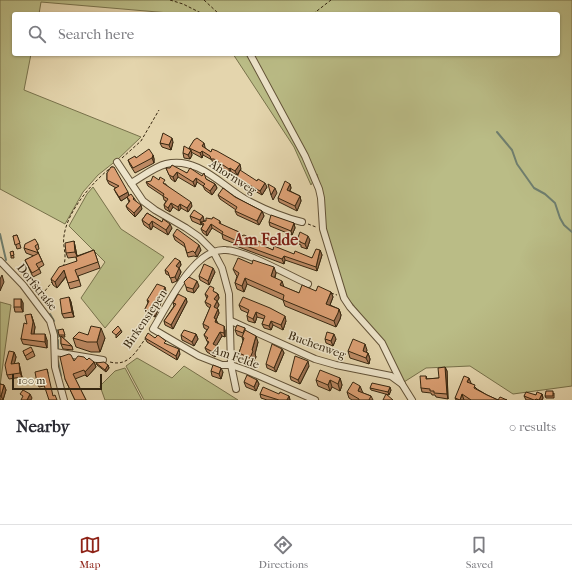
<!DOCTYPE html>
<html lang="en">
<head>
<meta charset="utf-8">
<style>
	body { margin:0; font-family:"IM FELL French Canon",serif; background:#f2f2f3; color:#2b2b33 }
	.scale { position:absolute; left:12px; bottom:10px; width:90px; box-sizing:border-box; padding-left:4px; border:2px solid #372710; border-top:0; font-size:11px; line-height:14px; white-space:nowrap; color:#372710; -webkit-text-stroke:3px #ede4ca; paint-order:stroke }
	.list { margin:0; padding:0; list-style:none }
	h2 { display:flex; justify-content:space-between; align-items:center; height:52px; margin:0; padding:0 16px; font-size:17px }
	h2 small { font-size:13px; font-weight:400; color:#7c7c81 }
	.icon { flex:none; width:22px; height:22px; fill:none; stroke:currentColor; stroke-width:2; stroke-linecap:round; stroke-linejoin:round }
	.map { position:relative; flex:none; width:572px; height:400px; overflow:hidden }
	.search { position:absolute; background:#fff; box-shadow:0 1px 3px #0004; left:12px; right:12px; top:12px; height:44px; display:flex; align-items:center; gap:10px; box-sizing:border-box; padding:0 14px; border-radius:4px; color:#7c7c81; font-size:15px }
	.sheet { height:124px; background:#fff }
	nav { display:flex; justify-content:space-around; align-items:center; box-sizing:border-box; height:56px; border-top:1px solid #e1e1e2; background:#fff; font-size:11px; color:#7c7c81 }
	nav a { display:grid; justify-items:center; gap:2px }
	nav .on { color:#8f2418 }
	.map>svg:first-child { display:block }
	.green { fill:#babc86; stroke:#78724b }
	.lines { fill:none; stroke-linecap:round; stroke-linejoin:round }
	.stream { stroke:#6f7e6e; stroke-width:2 }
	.minor-casing { stroke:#625237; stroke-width:8 }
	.path { stroke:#372710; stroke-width:1; stroke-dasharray:3 2; stroke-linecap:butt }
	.minor { stroke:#ede4ca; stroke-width:6 }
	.wall { fill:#bd8a64; stroke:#372710 }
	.shaded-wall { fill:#9a7051; stroke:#372710 }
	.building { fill:#dca074; stroke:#372710 }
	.labels { text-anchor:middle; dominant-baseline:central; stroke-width:3; stroke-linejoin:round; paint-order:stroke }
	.street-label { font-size:12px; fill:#372710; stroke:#ede4ca }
	.district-label { font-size:16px; font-weight:bold; fill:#7a1f14; stroke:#ede4ca }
</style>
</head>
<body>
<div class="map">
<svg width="572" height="400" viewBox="0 0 572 400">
	<rect width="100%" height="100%" fill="#e4d5ad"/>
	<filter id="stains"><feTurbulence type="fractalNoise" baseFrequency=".005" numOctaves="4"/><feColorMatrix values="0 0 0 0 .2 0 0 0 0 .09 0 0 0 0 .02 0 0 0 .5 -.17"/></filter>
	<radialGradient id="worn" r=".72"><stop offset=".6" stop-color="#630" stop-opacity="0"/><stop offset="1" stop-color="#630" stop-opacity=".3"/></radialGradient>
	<g class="green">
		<path d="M0,0H572V386L513,394L470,366L426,368L404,382L384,343L346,296L326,229L323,198L317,174L311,185L294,147L233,54H558V14H181L41,2L39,14H14V54H31L24,90L141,137L117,160L98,175L83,192L65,224L0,189Z"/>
		<path d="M93,187L121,229L164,257L105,328L81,298L105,262L69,226L87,194Z"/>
		<path d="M0,302L11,305L0,386Z"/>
		<path d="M137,358L172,378L184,366L238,400H144L126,366Z"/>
		<path d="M125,368L142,400H105L100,386L115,371Z"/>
	</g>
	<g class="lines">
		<g class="stream">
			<path d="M497,132L512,150L517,164L534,188L545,194L555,203L560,218L564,225L572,232"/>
			<path d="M0,234L6,260"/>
			<path d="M50,314L54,321"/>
			<path d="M57,330L58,337"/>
			<path d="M58,350V340"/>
			<path d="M58,361L61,376"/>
		</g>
		<defs>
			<g id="minor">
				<path d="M250,54L305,156L319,189L321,198L323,229L344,298L350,307L382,343L402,384"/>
				<path d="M117,162L143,201L155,210L186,228L199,237L213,251L222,268L229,294L231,365L236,389"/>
				<path d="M131,183C142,177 154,167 166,164C197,156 221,185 245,199C263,209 282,217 302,222"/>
				<path d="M0,261L23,285L50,321L54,335L55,367L64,400"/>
				<path d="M308,284C288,275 246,251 226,250C194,247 168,305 153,329L199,356L222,365H231L248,371L315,400"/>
				<path d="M231,321L315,359L336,365L391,376L402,384L412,400"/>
				<path d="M55,352L103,360"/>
			</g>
		</defs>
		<use href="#minor" class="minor-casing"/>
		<g class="path">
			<path d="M170,0L183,4L203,14"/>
			<path d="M204,0L219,14"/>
			<path d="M313,14L331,0"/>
			<path d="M122,158L141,141L159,110"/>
			<path d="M308,224L316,227"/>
			<path d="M63,267C68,256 62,246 64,236C67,211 94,180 113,166"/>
			<path d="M31,286L45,291L52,282"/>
			<path d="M331,293L337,295"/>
			<path d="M110,362C128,367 136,352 145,339"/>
		</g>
		<use href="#minor" class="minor"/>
	</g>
	<g class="wall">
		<path d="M173,142L171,150L162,147L160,143Z"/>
		<path d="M205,147V148L211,152L241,169L237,175L231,172L230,174L216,163L213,164L212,160L203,155L202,158L191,152L192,155L190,159L184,158L183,153L190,150L189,148Z"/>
		<path d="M153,155L154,159V163L135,173L130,165L128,160L136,158Z"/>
		<path d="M166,168L187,173L206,179L215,184L217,188L212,195L205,190L203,186L197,182L195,187L178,177L175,182L171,179Z"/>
		<path d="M107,173L129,195L134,198L136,201L142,209L135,217L128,210L126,206L129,202L127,197L121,201L116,193L114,189L116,188L109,184L107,180Z"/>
		<path d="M237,178L257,181L267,187L262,195L239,182Z"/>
		<path d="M146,182L166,184V185L192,206L188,212L181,208L179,211L173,207L170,212L165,209L164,205L166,201L164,200L163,196L148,186Z"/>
		<path d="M290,184L291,188L290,191L300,196L301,201L297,211L279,202L278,198Z"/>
		<path d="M218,195L235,197L262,211L264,216L259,225L237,215L235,211L236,210L220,199Z"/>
		<path d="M147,213L172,228L168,235L153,226L151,230L144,225L142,220Z"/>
		<path d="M190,216L204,220V221H220L221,225L239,232L240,236V237L273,250L312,258L320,250L322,255L317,271L285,260L284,264L236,246V244L223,239L222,234L212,228L207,236L203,233L201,229L203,226L202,224L201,225L192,221Z"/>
		<path d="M269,222L294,223L295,228L292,235L270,226Z"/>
		<path d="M17,235L21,248L17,249L13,236Z"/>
		<path d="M173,235L201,250L197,257L194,256L188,257L185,247L175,240Z"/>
		<path d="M297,240H310L307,249L301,247V245L299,244Z"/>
		<path d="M74,241L77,256L94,250L100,268L78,276L81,286L70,289L66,277L57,288L53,285L51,279L77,261L76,257L68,258L66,253Z"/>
		<path d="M38,244L39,249L37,250L44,265L39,268L41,273L33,277L25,260L34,256L26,253L24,248Z"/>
		<path d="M13,251L14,258H11V256Z"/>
		<path d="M180,261L181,265L179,268L181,272L177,281L172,283L170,276L166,274L165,270Z"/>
		<path d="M233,269L276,273L275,278L284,287L299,293L316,291L331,292L333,297L330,305L339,309L341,315L340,319L336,327L285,306L283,300L247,284L244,292L237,289L235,283L237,276L236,275Z"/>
		<path d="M215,272L209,285L200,280L199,276Z"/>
		<path d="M199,286L194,293L187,291L186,287Z"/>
		<path d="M166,291L155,317L146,313L145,309L148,303L147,300Z"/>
		<path d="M215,292L218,294L219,298L217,301L219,305L217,308L219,313L216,320L218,323L225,330V337L222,336L216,346L218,350L215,357L207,352L205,348L208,343L204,335L207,330L204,328L203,324L210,308L207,306L205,302L207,299L205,294Z"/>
		<path d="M69,297L71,302L74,317L64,318L62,314Z"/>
		<path d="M186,298L187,302L173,329L165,325L164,321L174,306L173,303Z"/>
		<path d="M21,299L23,303V312H15L14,307Z"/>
		<path d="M239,305L286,321L283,330L273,325L271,330L264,328L262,324L264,319L257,317L255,323L248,321L247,316L248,313L241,310Z"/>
		<path d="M31,314L33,320L35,327L34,334L47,340V348L23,344L21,339Z"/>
		<path d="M245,328V330L258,342L255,354L256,357L252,364L241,359L239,353L243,341L242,337L237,335L235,330Z"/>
		<path d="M63,329L65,337H62L72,346L73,350L63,349L61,344V337H60L59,335Z"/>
		<path d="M196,334L198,339L194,346L182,340L181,335Z"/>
		<path d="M88,335L105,338L100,352H91L76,347L73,338Z"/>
		<path d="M145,338H155L166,344L180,354L177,360L147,342Z"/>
		<path d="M325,339H336L333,346L326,343Z"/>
		<path d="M282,349L284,353L276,372L267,368L266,364Z"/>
		<path d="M367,350L366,352L368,353L370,359L369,364L350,358L348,351Z"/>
		<path d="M23,351H33L35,356L27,360Z"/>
		<path d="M14,352L16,357L14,364L19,363L20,368L22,377L9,379L7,375Z"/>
		<path d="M87,360L94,362L96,367L87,377L85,375L75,379L86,400H75L65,379L74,361Z"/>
		<path d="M96,363L108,365L109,368L106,372L97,365Z"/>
		<path d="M309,366L300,384L291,380L290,376Z"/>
		<path d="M445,367L447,371L448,399L436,397L435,395H432L431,393L422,392L421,388L426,376L427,379L439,378Z"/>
		<path d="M47,369L48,373L44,386L39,387L37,383Z"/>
		<path d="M211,371L223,372L221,379L212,376Z"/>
		<path d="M340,378L342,385L340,391L332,387L330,391L318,386L316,380Z"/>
		<path d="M257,380L259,384L256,391L246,387L244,382Z"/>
		<path d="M471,383L477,389L487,395L498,400H507H456L455,398Z"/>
		<path d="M0,384L4,385L6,390L3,400H0Z"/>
		<path d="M370,388L391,390L389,395L371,390Z"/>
		<path d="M347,392L363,393L371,396L373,400H352L349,398Z"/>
		<path d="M554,393V398H546L545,396Z"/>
		<path d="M260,394L289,396L290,400H267L261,398Z"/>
		<path d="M542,394L543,398L542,400H526L524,396L536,395Z"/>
	</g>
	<g class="shaded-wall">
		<path d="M172,138L173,142L171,150L169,145Z"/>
		<path d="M204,143L205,147L203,150L202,146Z"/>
		<path d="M191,150L192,155L190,159L188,155Z"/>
		<path d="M202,151L203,155L202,158L200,153Z"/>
		<path d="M153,155L154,159V163L152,158Z"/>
		<path d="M240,164L241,169L237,175L235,171Z"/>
		<path d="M230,168L231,172L230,174L229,169Z"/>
		<path d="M177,172L178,177L175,182L173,177Z"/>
		<path d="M196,178L197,182L195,187L193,182Z"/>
		<path d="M265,183L267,187L262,195L260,191Z"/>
		<path d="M215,184L217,188L212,195L210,191Z"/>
		<path d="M290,184L291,188L288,194L287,190Z"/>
		<path d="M275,188L277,193L273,200L271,195Z"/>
		<path d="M128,192L129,196L121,201L119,197Z"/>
		<path d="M300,196L301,201L297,211L295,206Z"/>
		<path d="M191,202L192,206L188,212L187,208Z"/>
		<path d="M171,203L173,207L170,212L168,208Z"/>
		<path d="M180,204L181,208L179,211L178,207Z"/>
		<path d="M141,205L142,209L135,217L134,213Z"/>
		<path d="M262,211L264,216L259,225L257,221Z"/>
		<path d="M203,216L204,220L203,223L201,222L202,224L201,225L200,220Z"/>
		<path d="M152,221L153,226L151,230L149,225Z"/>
		<path d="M294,223L295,228L292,235L291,231Z"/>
		<path d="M170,224L172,228L168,235L166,230Z"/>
		<path d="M211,224L212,228L207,236L206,232Z"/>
		<path d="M239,232L240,236L237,242L235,240Z"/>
		<path d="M308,236L310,240L307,249L305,244Z"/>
		<path d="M74,241L77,256L75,252Z"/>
		<path d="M199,245L201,250L197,257L195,253Z"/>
		<path d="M320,250L322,255L317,271L316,267Z"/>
		<path d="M284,256L285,260L284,264L282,259Z"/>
		<path d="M180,261L181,265L179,268L181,272L177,281L175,277L176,266Z"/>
		<path d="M274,267L276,273L273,282L271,276Z"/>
		<path d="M213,268L215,272L209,285L208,281Z"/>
		<path d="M64,270L66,276L57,288L55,282Z"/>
		<path d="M2,275L4,282L0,291V279Z"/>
		<path d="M245,278L247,284L244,292L242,286Z"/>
		<path d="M197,281L199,286L194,293L193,289Z"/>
		<path d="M282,281L284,287L280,285Z"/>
		<path d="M165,287L166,291L155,317L153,313Z"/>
		<path d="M331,292L333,297L328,310L326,304Z"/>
		<path d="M218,294L219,298L216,304L214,299Z"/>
		<path d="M69,297L71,302L74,317L72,312Z"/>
		<path d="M186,298L187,302L173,329L171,325Z"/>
		<path d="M21,299L23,303V312L21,307Z"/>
		<path d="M217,301L219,305L216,311L214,307Z"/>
		<path d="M218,309L219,313L216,320L218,324L216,326L214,318Z"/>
		<path d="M339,309L341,315L340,319L336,327L334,321Z"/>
		<path d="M256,312L257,317L255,323L253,319Z"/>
		<path d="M31,314L33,320L35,327L33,340L31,334Z"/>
		<path d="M285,316L286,321L283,330L281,325Z"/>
		<path d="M271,321L273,325L271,330L269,326Z"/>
		<path d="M224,326L225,330V337L224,333Z"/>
		<path d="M101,328L105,338L100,352L97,342Z"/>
		<path d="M121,330L122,332L116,338V335Z"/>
		<path d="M220,332L222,336L215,348L213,344Z"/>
		<path d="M45,334L47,340V348L45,342Z"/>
		<path d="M196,334L198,339L194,346L192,342Z"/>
		<path d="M334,334L336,339L333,346L331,341Z"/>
		<path d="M256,336L258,342L255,354L256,357L252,364L250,358Z"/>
		<path d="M365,344L367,350L365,357L363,351Z"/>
		<path d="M217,346L218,350L215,357L213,352Z"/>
		<path d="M179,349L180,354L177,360L176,356Z"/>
		<path d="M282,349L284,353L276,372L274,368Z"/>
		<path d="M14,352L16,357L13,369L11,364Z"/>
		<path d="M368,353L370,359L369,364L366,358Z"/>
		<path d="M308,361L309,366L300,384L298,380Z"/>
		<path d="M94,362L96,367L87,377L85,372Z"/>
		<path d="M19,363L20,368L22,377L20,373Z"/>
		<path d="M108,365L109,368L106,372L105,370Z"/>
		<path d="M445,367L447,371L448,399L447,394Z"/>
		<path d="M221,368L223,372L221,379L219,374Z"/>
		<path d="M340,378L342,385L340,391L338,384Z"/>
		<path d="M469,378L471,383L469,387L467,382Z"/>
		<path d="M257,380L259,384L256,391L254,387Z"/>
		<path d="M330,380L332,387L330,391L328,385Z"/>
		<path d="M4,385L6,390L3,400L1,396Z"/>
		<path d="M360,386L363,393L360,397L358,391Z"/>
		<path d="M390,387L391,390L389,395L388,392Z"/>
		<path d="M30,394L32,398L31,400H27Z"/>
		<path d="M462,394L464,400H460Z"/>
		<path d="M542,394L543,398L542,400H539Z"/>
		<path d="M289,396L290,400H287Z"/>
	</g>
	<g class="building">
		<path d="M163,133L172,138L169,145L160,143Z"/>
		<path d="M197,138L204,143L202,146L211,152L212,149L217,151L240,164L235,171L230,168L229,169L214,159H211L210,156L202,151L200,153L189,148L194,140Z"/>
		<path d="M184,146L191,150L188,155L183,153Z"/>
		<path d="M149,149L153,155L152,158L133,168L128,160L135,156L136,158Z"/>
		<path d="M172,165L187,173L190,168L202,176L204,173L206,179L215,184L210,191L203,186L205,184L196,178L193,182L177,172L173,177L169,175L166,168H170Z"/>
		<path d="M111,167H114L128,192L119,197L114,189L119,186L107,180V173Z"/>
		<path d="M240,170L257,181L258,179L265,183L260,191L237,178L238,175Z"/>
		<path d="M153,176L159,180L160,177L165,180L163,183L191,202L187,208L180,204L178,207L171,203L168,208L164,205L168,199L163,196L164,194L146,182L151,181Z"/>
		<path d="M285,181L290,184L287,190L300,196L295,206L278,198Z"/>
		<path d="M268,184L275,188L271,195Z"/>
		<path d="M223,188L235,197L262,211L257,221L235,211L237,207L218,195Z"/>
		<path d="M131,194L134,198L133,199L141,205L134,213L126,206L130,201L127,197Z"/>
		<path d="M194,210L203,216L200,220L190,216Z"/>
		<path d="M147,213L162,222L163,219L170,224L166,230L152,221L149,225L142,220Z"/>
		<path d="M271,215L294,223L291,231L269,222Z"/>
		<path d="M213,217L220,221L219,223L239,232L235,240L222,234L223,232L211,224L206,232L201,229L204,224L201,222L206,221V218L212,219Z"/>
		<path d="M177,229L199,245L195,253L193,251L187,253L184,243L173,235Z"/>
		<path d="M300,232L308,236L305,244L300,242V241L297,240Z"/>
		<path d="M17,235L20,243L15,245L13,236Z"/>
		<path d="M244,235L265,244L264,246L273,250L274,246L294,254L295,251L312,258L316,249L320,250L316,267L284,256L282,259L235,242L236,238Z"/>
		<path d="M35,239L38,244L35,246L42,261L36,264L39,269L32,273L25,260L39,253L24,248L25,244Z"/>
		<path d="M74,241L75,252L66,253L65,243Z"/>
		<path d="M94,250L98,262L75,270L79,280L68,283L64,270L55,282L51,279L59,267L77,261L76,257Z"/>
		<path d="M13,251L14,255L11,256L10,252Z"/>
		<path d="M175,258L180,261L176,266L179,268L175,277L170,278L168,272L165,270Z"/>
		<path d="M238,258L252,264L253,260L274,267L271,276L282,281L280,285L299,293L302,285L316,291L318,286L331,292L326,304L339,309L338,313L334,321L283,300L284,295L245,278L242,286L235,283L239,273L233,269Z"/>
		<path d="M204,264L213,268L208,281L199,276Z"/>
		<path d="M189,277L197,281L193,289L186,287L184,282Z"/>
		<path d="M157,284L165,287L153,313L145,309L149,301L147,300Z"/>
		<path d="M210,286L214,288L213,291L218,294L214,299L217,301L214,307L218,309L214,318L216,319L215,322L224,326V333L220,332L213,344L217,346L213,352L205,348L209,342L206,340L208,338L204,335L209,327L203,324L211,305L205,302L208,296L205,294Z"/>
		<path d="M178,294L186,298L171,325L164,321L176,304L173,303Z"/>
		<path d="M69,297L72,312L62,314L60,299Z"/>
		<path d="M243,297L270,308L285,316L281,325L271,321L269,326L262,324L265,316L256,312L253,319L247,316L249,310L239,305Z"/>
		<rect x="14" y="299" width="7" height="8"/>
		<path d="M31,314L33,322L31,334H45V342L21,339L24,323L27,324L25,315Z"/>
		<path d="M237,325L245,328L243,333L235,330Z"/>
		<path d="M91,326L101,328L97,342H87L73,338L79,332L88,335Z"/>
		<path d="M118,326L121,330L116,335L112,332Z"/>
		<path d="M63,329L65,335H59L58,330Z"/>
		<path d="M184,330L196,334L192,342L181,335Z"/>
		<path d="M245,330L256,336L252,350L253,351L250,358L239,353L244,338L242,337Z"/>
		<path d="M327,332L334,334L331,341L325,339Z"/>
		<path d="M148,333L155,338L158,335L166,341L164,343L179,349L176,356L145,338Z"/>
		<path d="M61,336L72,346L61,344Z"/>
		<path d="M353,339L365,344L363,351L368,353L366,358L348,351Z"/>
		<path d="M272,344L282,349L274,368L266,364Z"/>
		<path d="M31,347L33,351L25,356L23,351Z"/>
		<path d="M9,351L14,352L11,364L19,363L20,373L7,375L5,365Z"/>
		<path d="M69,354L71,355L74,361L78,356L84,357L87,360L89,358L94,362L85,372L84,370L73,374L86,400H75L65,379L60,357Z"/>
		<path d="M295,356L308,361L298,380L290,376Z"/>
		<path d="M104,362L108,365L105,370L96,363Z"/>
		<path d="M213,365L221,368L219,374L211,371Z"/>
		<path d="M445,367L447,394L434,393V391H430V389L421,388L420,376H426V379L439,378L438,368Z"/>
		<path d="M47,369L53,396L55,395L57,400H49L43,382L37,383L35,372Z"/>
		<path d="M320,370L340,378L338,384L330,380L328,385L316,380Z"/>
		<path d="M247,375L257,380L254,387L244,382Z"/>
		<path d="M464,376L469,378L467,382L475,385L474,388L487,395L498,400L500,397L507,400H471L462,394L460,400L455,398Z"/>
		<path d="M353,382L360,386L358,391L371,396L369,400H359V399L347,392Z"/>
		<path d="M372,383L390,387L388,392L370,388Z"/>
		<path d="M0,384L4,385L1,396H0Z"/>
		<path d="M263,387L279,394L280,392L289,396L287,400H279L260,394Z"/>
		<path d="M23,390L30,394L27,400H28H21L23,396L20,394Z"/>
		<path d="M546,391H553V396H545Z"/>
		<path d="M526,392L536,395L537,392L542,394L539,400L536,399L535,400H534L524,396Z"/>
		<path d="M386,394L393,400H383Z"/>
	</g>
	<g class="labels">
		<g class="street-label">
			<text transform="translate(233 177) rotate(33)">Ahornweg</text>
			<text transform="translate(37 287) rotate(51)">Dorfstraße</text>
			<text transform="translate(145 319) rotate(-56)">Birkensiepen</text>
			<text transform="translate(317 345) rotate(20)">Buchenweg</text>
			<text transform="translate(236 357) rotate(19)">Am Felde</text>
		</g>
		<g class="district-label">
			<text x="266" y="239">Am Felde</text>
		</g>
	</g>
	<rect width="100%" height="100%" filter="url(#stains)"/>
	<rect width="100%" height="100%" fill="url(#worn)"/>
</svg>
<div class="scale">100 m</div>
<div class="search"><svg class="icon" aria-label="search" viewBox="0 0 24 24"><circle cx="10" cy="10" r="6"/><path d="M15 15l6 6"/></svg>Search here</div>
</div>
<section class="sheet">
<h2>Nearby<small>0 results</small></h2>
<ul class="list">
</ul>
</section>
<nav>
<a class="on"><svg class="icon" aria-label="map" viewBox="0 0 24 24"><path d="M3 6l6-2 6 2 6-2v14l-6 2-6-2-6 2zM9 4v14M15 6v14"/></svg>Map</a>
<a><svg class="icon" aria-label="directions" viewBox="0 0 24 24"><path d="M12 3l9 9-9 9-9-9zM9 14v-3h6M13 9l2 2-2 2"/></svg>Directions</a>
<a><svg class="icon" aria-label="saved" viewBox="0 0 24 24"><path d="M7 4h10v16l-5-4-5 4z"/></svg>Saved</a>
</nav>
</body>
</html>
